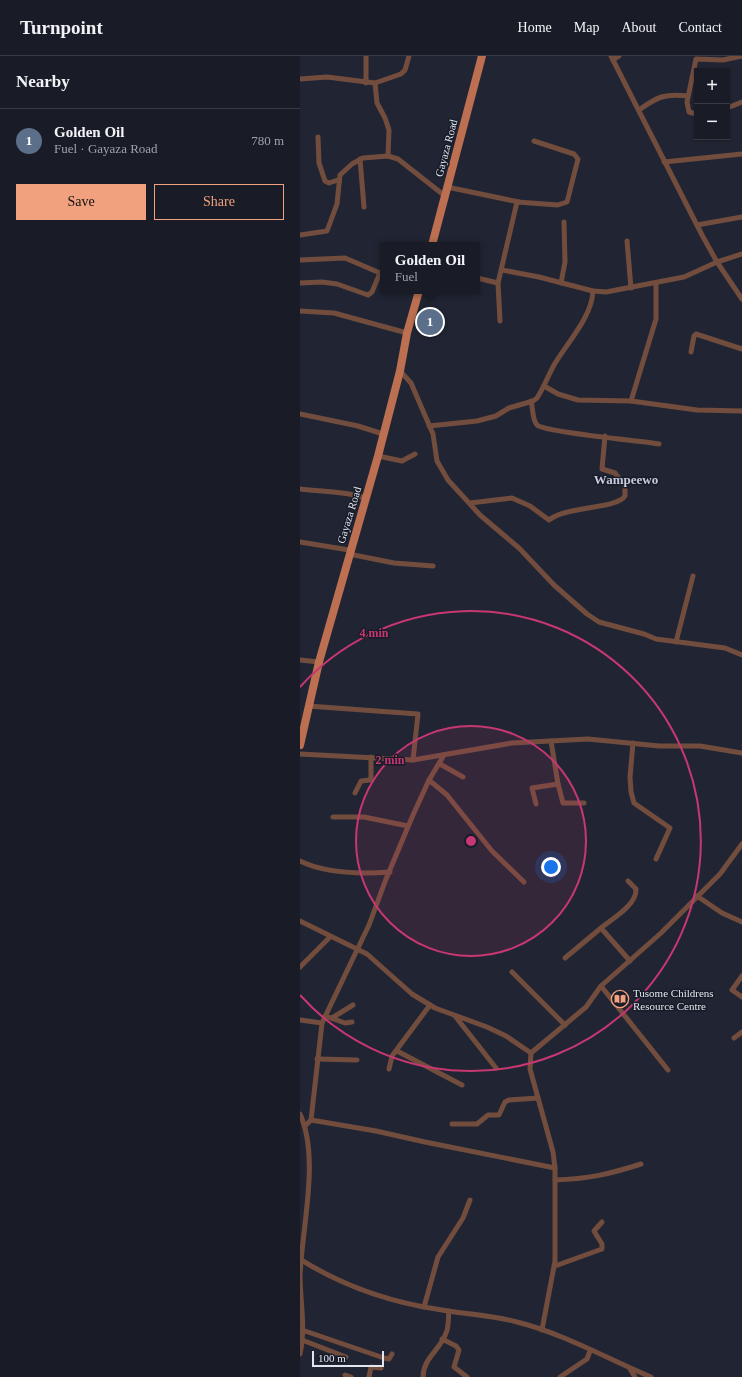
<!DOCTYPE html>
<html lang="en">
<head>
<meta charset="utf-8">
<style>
	body { margin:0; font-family:"Times New Roman",serif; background:#22252e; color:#f1f3f6 }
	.controls { position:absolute; right:12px; top:12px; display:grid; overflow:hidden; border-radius:0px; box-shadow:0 1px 3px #0004 }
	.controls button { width:36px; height:36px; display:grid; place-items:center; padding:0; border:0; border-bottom:1px solid #373a43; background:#191c26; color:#f1f3f6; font:20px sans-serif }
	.scale { position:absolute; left:12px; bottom:10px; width:72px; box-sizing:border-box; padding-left:4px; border:2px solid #e1e5ee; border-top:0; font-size:11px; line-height:14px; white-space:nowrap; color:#e1e5ee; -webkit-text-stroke:3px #181c29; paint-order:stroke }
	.you { position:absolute; left:251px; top:811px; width:14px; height:14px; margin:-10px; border:3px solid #fff; border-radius:50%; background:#1a73e8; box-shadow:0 0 0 6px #1a73e833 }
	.badge { display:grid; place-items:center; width:26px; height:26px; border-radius:50%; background:#f1a17d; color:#fff; font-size:13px; font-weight:700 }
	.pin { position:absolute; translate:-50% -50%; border:2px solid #fff; box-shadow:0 1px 4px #0006 }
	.popup { position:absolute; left:80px; top:186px; width:100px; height:52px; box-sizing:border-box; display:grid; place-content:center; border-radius:0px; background:#191c26; filter:drop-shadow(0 1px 3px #0005); font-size:13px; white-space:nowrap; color:#9fa1a7 }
	.popup b { font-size:15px; color:#f1f3f6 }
	.popup::after { content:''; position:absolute; left:50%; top:100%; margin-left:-8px; border:8px solid transparent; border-top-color:#191c26 }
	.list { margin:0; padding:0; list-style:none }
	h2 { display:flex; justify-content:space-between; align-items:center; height:52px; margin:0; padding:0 16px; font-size:17px }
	h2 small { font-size:13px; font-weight:400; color:#9fa1a7 }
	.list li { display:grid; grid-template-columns:26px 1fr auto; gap:12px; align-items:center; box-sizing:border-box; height:64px; padding:0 16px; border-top:1px solid #373a43 }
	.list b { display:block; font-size:15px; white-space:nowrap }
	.list p { margin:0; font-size:13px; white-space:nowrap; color:#9fa1a7 }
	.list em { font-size:13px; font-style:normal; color:#9fa1a7 }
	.actions { display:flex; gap:8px; padding:12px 16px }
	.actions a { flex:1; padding:9px 0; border:1px solid #f1a17d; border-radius:0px; text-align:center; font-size:14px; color:#f1a17d }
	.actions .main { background:#f1a17d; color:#111 }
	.map { position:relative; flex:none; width:442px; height:1321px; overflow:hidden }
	header { display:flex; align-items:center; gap:24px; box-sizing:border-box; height:56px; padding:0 20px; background:#191c26; border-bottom:1px solid #373a43 }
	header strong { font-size:19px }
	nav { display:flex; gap:22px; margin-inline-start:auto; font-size:14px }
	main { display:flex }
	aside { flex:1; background:#191c26 }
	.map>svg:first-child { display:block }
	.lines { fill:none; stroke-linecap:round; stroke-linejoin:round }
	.minor { stroke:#724d3d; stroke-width:5 }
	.primary { stroke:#bd7051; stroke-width:8 }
	.ring { fill:none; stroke:#c73771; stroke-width:2 }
	.labels { text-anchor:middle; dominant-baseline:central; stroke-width:3; stroke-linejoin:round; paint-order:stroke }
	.street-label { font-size:11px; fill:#e1e5ee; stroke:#181c29 }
	.poi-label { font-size:11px; fill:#e1e5ee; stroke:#181c29; text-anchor:start }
	.quarter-label { font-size:13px; font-weight:bold; fill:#c5cbdd; stroke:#181c29 }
	.centre { fill:#c73771; stroke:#181c29; stroke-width:2 }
	.ring-label { font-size:12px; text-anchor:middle; font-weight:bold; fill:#c73771; stroke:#181c29; stroke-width:3; stroke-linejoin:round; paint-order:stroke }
</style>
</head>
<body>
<header>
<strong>Turnpoint</strong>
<nav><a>Home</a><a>Map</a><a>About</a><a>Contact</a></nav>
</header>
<main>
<aside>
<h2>Nearby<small></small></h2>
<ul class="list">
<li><span class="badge" style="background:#5c6f8a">1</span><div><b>Golden Oil</b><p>Fuel · Gayaza Road</p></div><em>780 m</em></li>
</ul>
<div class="actions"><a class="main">Save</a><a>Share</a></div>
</aside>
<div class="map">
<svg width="442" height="1321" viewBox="0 0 442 1321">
	<rect width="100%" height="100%" fill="#212533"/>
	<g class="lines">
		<g class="minor">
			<path d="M66,0V27"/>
			<path d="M311,0L402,179L417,206L442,243"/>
			<path d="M313,4L319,0"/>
			<path d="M0,23L27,21L75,27L101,18L105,14L109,0"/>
			<path d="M75,27L77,47L85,62L89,74L88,100"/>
			<path d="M427,52L442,46"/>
			<path d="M339,54C357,41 365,37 388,40"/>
			<path d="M397,58L389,56L387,46L396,3L423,4L442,0"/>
			<path d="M18,81L19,107L25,125L29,127L38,124"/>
			<path d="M60,103L64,151"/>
			<path d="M364,106L442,98"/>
			<path d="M147,131L219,146"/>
			<path d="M397,169L442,161"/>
			<path d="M0,179L27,175L37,148L40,119L52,108L63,102L88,100L98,103L145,140"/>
			<path d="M327,185L331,232"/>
			<path d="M0,204L45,202L80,217L82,216"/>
			<path d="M202,214L239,221L293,235L306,236L384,221L417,206L442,198"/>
			<path d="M177,222L198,227"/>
			<path d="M0,227L22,226L37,228L68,239L72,236L80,217"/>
			<path d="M261,227L265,206L264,166"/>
			<path d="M0,255L34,257L107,277"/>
			<path d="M200,265L198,227L217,146L258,149L267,146L278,103L274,98L234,85"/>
			<path d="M391,296L394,280L396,278L442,293"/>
			<path d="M100,315L111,327L133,378L137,405L148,424L180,459L219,492L254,529L287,558L299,566L344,578L356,583L425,592L442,599"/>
			<path d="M244,330L258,338L278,344L331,345L397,354L442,355"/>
			<path d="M231,345C233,351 232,364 237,369C244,376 341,385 359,388"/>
			<path d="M331,345L356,263V227"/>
			<path d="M0,358L58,370L83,378"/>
			<path d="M129,370L177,365L196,360L209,352L233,345L237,342C244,331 248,320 254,309C267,287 292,261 293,235"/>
			<path d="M78,400L102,405L115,398"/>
			<path d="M0,433C23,436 44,435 66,442"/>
			<path d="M170,447L212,442L230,450L249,464C266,450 317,453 325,440V430L315,417L302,413L305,380"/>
			<path d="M0,486L49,494"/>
			<path d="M49,498L94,507L133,510"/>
			<path d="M376,586L393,520"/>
			<path d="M0,604L19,606"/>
			<path d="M8,650L118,658L113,704"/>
			<path d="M333,687L330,721L331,736L334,747L370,772L356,803"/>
			<path d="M0,698L113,704L212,687L288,683L359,690H400L442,697"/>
			<path d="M140,708L163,721"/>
			<path d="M129,724L147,739L192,795L224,826"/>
			<path d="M258,728L263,747H284"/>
			<path d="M55,737L61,725L70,724L71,721V701"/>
			<path d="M236,748L232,732L258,728L251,685"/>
			<path d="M33,761H64L108,770"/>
			<path d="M0,805C26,818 61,818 90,816"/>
			<path d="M397,840L422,857L442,866"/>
			<path d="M0,865L67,898L112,938L135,952L187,971L206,980L231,997"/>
			<path d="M301,872C312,863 337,849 336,833L328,825"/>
			<path d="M265,902L301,872L330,905"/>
			<path d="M0,911L30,881"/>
			<path d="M212,916L265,969"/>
			<path d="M442,920L432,934L442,941"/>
			<path d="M301,930L368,1014"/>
			<path d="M25,960L45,967L52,966"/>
			<path d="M155,960L196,1012"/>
			<path d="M32,962L53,949"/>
			<path d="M0,964L22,967"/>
			<path d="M434,982L442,976"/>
			<path d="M97,995L162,1029"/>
			<path d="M17,1003L57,1004"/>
			<path d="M89,1013L92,1000L130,949"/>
			<path d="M0,1058C20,1101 2,1172 0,1219C0,1245 6,1272 0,1298"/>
			<path d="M11,1064L76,1075L125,1086L255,1112"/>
			<path d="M152,1068H177L188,1059H199L205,1046L209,1044L238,1042"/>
			<path d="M5,1070L11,1064L22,967L69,869L86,823L113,759L129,724L144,699"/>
			<path d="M255,1124C288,1123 310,1118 341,1108"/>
			<path d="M1,1204C42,1229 90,1246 136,1253C162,1258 193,1259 217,1266C262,1277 308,1303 351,1321"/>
			<path d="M255,1210L302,1193V1188L294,1175L302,1166"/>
			<path d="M124,1251L138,1201L163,1162L170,1144"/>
			<path d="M2,1274L84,1302L89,1303L92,1298"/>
			<path d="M242,1274L255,1205V1112L253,1096L230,1013L231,997L286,951L301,930L361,877L420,818L442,788"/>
			<path d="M142,1283L156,1290L159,1294L154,1311L167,1321"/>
			<path d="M2,1284L46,1301"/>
			<path d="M330,1313L335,1321"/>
			<path d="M45,1319L51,1321"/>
			<path d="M69,1321L71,1311L81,1312"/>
			<path d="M123,1321C123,1302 141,1293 146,1277C149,1271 148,1262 149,1255"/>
			<path d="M260,1321L287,1303L290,1295"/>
		</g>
		<g class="primary">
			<path d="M132,189L182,0"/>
			<path d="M0,689L19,606L78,400L100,315L107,277L119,235"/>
		</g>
	</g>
	<circle cx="171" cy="785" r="115" fill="#c73771" fill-opacity=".12"/>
	<g class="ring">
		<circle cx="171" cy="785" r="115"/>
		<path d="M0 631A230 230 0 1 1 0 939"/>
	</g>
	<defs>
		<symbol id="library-ring" viewBox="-11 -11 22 22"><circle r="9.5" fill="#181c29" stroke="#f1a17d" stroke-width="1.5"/><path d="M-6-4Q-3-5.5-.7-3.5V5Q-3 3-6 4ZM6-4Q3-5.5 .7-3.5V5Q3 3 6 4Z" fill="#f1a17d"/></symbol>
	</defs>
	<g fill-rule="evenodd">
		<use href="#library-ring" x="310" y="933" width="20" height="20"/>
	</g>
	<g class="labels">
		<g class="street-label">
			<text transform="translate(146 92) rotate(-75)">Gayaza Road</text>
			<text transform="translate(49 459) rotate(-73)">Gayaza Road</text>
		</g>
		<g class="poi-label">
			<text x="333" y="937">Tusome Childrens<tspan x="333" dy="13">Resource Centre</tspan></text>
		</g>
		<g class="quarter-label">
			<text x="326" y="423">Wampeewo</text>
		</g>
	</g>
	<circle cx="171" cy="785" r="6" class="centre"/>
	<g class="ring-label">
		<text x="74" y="581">4 min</text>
		<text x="90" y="708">2 min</text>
	</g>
</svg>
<div class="controls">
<button>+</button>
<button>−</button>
</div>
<div class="scale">100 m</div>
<div class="you"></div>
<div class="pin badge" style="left:130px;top:266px;background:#5c6f8a">1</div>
<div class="popup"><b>Golden Oil</b>Fuel</div>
</div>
</main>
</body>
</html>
